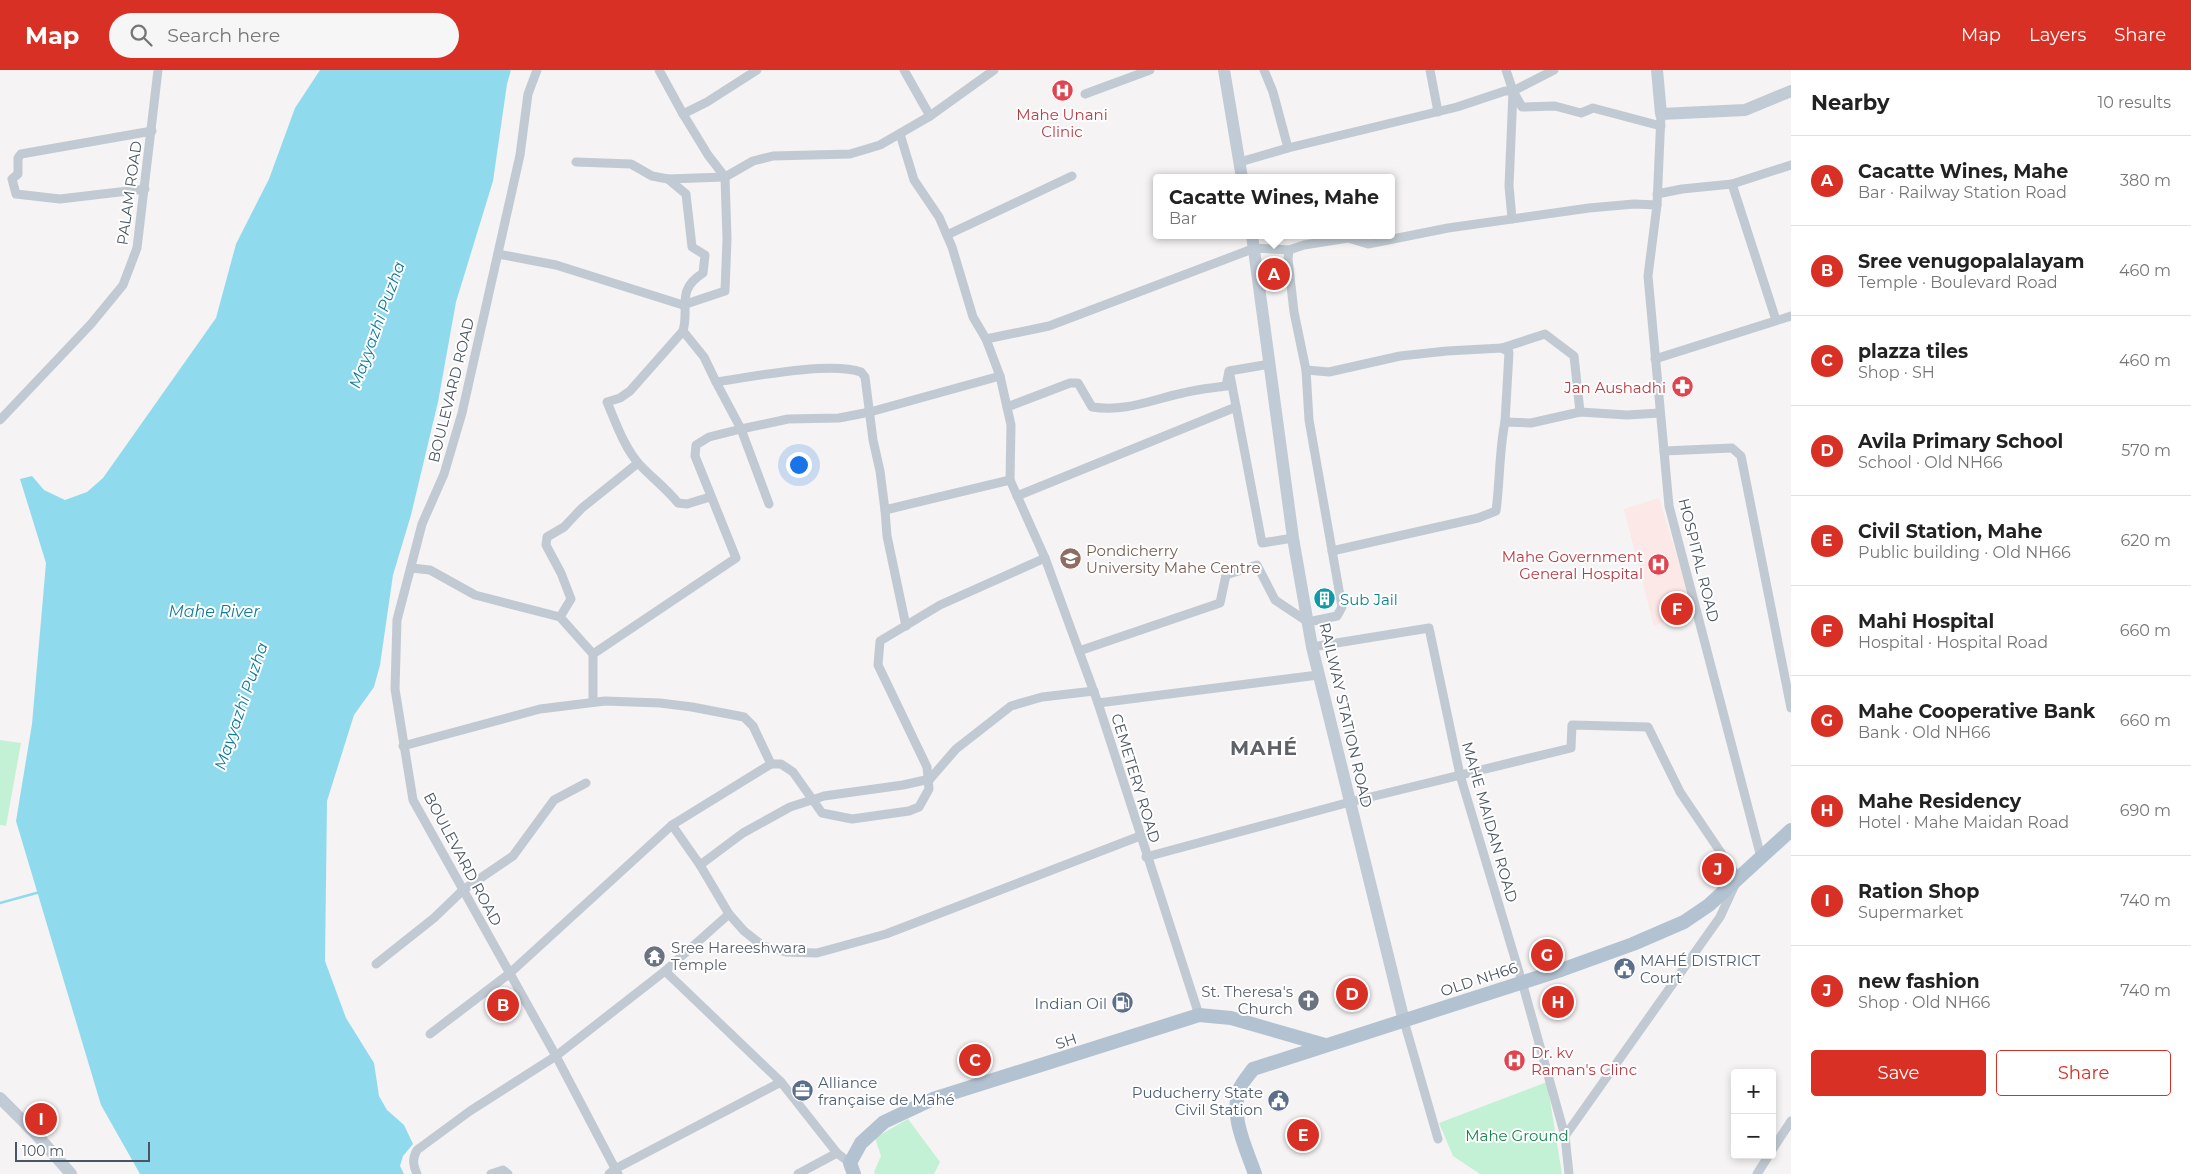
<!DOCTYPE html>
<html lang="en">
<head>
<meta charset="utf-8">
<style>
	body { margin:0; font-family:Montserrat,sans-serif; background:#f6f6f6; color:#222 }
	.controls { position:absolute; right:15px; bottom:15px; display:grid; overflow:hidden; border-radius:5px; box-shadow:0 2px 8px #0003 }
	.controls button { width:45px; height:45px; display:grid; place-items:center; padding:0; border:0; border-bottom:1px solid #e0e0e0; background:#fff; color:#222; font:25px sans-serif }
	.scale { position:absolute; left:15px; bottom:12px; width:135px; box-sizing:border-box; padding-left:5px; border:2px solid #4a5661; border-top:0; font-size:14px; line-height:18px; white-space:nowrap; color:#4a5661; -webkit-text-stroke:4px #fff; paint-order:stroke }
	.you { position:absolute; left:798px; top:394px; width:18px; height:18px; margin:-12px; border:4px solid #fff; border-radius:50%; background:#1a73e8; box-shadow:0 0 0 8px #1a73e833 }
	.badge { display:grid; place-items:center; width:32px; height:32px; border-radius:50%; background:#d93025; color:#fff; font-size:16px; font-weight:700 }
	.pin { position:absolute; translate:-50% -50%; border:2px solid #fff; box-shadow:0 1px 5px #0006 }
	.popup { position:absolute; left:1153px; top:104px; width:242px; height:65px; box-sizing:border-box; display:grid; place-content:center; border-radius:5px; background:#fff; filter:drop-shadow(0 1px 4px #0005); font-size:16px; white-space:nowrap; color:#767676 }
	.popup b { font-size:19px; color:#222 }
	.popup::after { content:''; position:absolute; left:50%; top:100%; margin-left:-10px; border:10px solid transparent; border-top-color:#fff }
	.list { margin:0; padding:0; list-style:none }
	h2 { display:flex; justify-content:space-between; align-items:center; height:65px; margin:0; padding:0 20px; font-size:21px }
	h2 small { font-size:16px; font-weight:400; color:#767676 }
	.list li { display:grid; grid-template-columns:32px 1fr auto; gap:15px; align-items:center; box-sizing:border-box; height:90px; padding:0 20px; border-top:1px solid #e0e0e0 }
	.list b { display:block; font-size:19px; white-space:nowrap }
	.list p { margin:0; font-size:16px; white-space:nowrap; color:#767676 }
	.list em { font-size:16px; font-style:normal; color:#767676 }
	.actions { display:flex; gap:10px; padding:15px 20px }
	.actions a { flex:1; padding:11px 0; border:1px solid #d93025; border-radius:5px; text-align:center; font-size:18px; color:#d93025 }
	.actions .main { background:#d93025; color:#fff }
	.icon { flex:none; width:28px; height:28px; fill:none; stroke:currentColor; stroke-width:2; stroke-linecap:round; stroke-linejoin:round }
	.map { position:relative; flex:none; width:1791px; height:1104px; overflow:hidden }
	header { display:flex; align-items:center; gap:30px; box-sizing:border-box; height:70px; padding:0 25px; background:#d93025; color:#fff }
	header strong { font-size:24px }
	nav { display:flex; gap:28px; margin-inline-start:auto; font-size:18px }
	.search { width:350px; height:45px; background:#f6f6f6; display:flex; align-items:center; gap:12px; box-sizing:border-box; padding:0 18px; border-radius:28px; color:#767676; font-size:19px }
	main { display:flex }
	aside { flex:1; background:#fff }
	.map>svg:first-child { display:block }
	.medical { fill:#fce8e6 }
	.green { fill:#c3f1d5 }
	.water { fill:#90daee }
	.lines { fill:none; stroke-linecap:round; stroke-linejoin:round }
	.stream { stroke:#90daee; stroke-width:2.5 }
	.street { stroke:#c1cad2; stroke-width:9 }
	.secondary { stroke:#c1cbd6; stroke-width:12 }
	.primary { stroke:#b3c2d1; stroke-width:14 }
	.labels { text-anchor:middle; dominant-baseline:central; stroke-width:4; stroke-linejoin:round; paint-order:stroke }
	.health-label { font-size:15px; fill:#be3a42; stroke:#fff; text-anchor:end }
	.street-label { font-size:15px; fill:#4a5661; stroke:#fff }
	.education-label { font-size:15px; fill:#785e54; stroke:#fff; text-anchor:start }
	.culture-label { font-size:15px; fill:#0d838f; stroke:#fff; text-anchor:start }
	.worship-label { font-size:15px; fill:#5b616d; stroke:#fff; text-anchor:start }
	.service-label { font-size:15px; fill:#4e5e75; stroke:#fff; text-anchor:start }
	.park-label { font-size:15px; fill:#17864f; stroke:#fff }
	.water-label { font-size:16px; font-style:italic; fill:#0c7c9b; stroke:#fff }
	.district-label { font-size:20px; font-weight:bold; letter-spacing:1px; fill:#5f6368; stroke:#fff }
</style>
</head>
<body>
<header>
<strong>Map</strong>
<div class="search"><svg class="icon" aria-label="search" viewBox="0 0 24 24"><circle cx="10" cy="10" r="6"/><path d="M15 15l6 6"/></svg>Search here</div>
<nav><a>Map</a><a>Layers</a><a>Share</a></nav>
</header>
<main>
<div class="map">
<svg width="1791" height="1104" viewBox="0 0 1791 1104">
	<rect width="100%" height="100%" fill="#f5f3f3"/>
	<path class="medical" d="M1659,428L1693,540L1654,556L1624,439Z"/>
	<g class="green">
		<path d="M0,670L21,673L6,756L0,755Z"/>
		<path d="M1547,1012L1562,1104H1480L1453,1086L1439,1053Z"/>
		<path d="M908,1049L940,1092L934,1104H875L874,1102L881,1086L875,1068Z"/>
	</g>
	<path class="water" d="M320,0H511L507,14L493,111L456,232L438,332L411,445L393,505L380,595L374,617L354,645L327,731L325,891L346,948L374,993L379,1026L387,1040L404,1055L413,1074L403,1086L400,1096L404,1104H140L101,1035L16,751L32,654L46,493L20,409L32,406L44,420L65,430L87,422L103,408L216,248L236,174L269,109L295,38Z"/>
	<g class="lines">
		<path class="stream" d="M0,833L40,822"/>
		<g class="street">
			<path d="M537,0L528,24L520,85L462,343L444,404L422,454L397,550L395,619L413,730L556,986L618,1104"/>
			<path d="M659,0L683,44L707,32L757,0"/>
			<path d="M904,0L930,46"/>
			<path d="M1430,0L1438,42"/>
			<path d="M1506,0L1513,21L1509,116L1512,149"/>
			<path d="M1513,21L1522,37L1555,36L1581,43L1593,38L1661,56"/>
			<path d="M1085,24L1150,0"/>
			<path d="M1661,44L1657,135L1648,206L1669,436L1761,787"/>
			<path d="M1288,78L1457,37L1505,21H1513L1554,0"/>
			<path d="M576,92L631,94L652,106L668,109L686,124L692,177L705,185L703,203C675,221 690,236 683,261L630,321L620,328L607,332C616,353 624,377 639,394C652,408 666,418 678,433L687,434L710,427"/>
			<path d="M1240,92L1288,78L1273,22L1264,0"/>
			<path d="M668,109L725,107L753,91L773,86L850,84L880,75L930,46L994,0"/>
			<path d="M1732,114L1791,95"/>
			<path d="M145,119L60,129L16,124L12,109L18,104V88L21,84L152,61"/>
			<path d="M1657,124L1682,119L1732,114L1776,250"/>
			<path d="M947,165L1072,106"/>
			<path d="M498,184L556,195L683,235L725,221L727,169L725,107L708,85L683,44"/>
			<path d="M683,261L704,287L716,312C750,307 831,291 861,302L865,307L873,370L880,401L885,440L1010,410L1045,488L1098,633"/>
			<path d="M986,269L1049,256L1255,178L1289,180L1304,175L1348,168L1368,174L1448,158L1589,138L1634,134L1657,135"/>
			<path d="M1502,278L1545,264L1574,286L1580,342"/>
			<path d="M1655,289L1791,246"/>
			<path d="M1306,300L1329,302L1400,286L1447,281L1502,278L1509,282L1505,352"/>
			<path d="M1230,305L1262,473L1293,468"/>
			<path d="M1000,306L1011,355L1010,410"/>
			<path d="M1007,337L1070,313H1078L1092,337C1127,342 1150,330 1183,323C1197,319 1212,318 1226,316L1229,301L1270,294"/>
			<path d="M0,350L91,254L123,215L137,178L158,0"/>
			<path d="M1664,381L1732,378L1741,386L1791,638"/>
			<path d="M1017,426L1236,337"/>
			<path d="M769,434L741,359L788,349L839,348L870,342L1000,306L986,269L973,247L952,177L939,147L914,110L900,64"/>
			<path d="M885,440L887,466L906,556"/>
			<path d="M1332,481L1478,448L1496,441C1500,412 1499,381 1505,352L1531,353L1580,342L1627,345L1660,343"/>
			<path d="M411,498L430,500L475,525L560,547L593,584V632"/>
			<path d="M560,547L571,529L561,503L546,475L547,467L564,457L582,438L638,393"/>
			<path d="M1312,577L1429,558L1460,705L1522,912L1565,1066L1569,1104"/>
			<path d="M1079,581L1220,533L1226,505L1257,495L1275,530L1308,552L1337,546L1342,537L1309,350L1306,300L1294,242L1288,189L1289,180"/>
			<path d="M593,584L736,488L695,386L696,375L709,367L741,359L716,312"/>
			<path d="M403,676L540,639L605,631L660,633L692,637L744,647L753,656L771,694L672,755L510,903L430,964"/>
			<path d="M771,694H781L793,702L822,743L852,749L909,741L919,737L929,719L927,697L878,595L880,571L940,535L1045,488"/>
			<path d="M672,755L700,795L729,844L744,861L763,876L786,882L817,883L886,864L1140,766"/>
			<path d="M1146,787L1350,732L1571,678L1572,655L1648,657L1680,722L1738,808L1720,847L1565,1066"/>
			<path d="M700,795L743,763L790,737L824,726L903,715L930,709L956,679L1011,636L1042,627L1094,621"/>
			<path d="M376,894L434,848L463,820L513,786L554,730L586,713"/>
			<path d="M665,901L781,1012L837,1083L850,1093"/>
			<path d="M1199,945L1098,633L1318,605"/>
			<path d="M1404,951L1438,1069"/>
			<path d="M1772,1080L1791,1051"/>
			<path d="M417,1104C413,1095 412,1089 417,1080L470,1041L556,986L665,901L729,844"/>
			<path d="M491,1104L503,1100L508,1104"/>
			<path d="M609,1104L615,1099L781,1012"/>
			<path d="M798,1104L837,1083"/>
			<path d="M1757,1104L1769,1085"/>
		</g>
		<g class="secondary">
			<path d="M1224,0L1242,108"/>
			<path d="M1657,0L1661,44L1745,40L1791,21"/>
			<path d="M1252,165L1293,468L1312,577L1404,951"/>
			<path d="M0,1028L36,1064L71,1104"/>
		</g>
		<g class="primary">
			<path d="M854,1104L850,1093L861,1073L884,1052L933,1029L1199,945L1231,948L1325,975"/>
			<path d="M1255,1104C1246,1078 1229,1045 1240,1018C1243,1011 1249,1005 1253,999L1561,900L1633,874L1684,852L1709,835L1791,760"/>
		</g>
	</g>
	<defs>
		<symbol id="hospital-disc" viewBox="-11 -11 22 22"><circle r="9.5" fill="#e0444e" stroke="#fff"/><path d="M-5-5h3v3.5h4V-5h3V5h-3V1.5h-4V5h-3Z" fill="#fff"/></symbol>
		<symbol id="pharmacy-disc" viewBox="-11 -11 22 22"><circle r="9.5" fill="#e0444e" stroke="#fff"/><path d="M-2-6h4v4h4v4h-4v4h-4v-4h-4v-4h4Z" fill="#fff"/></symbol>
		<symbol id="university-disc" viewBox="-11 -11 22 22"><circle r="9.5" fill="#8d6e63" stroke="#fff"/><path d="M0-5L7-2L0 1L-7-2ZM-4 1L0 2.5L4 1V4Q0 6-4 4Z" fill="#fff"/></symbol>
		<symbol id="building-disc" viewBox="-11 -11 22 22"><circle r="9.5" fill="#0f9aa8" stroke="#fff"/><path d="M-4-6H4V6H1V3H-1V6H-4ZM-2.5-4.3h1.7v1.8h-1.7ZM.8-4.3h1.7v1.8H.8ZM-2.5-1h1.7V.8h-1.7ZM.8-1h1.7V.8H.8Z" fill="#fff"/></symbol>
		<symbol id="temple-disc" viewBox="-11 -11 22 22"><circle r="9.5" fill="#6b7280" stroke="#fff"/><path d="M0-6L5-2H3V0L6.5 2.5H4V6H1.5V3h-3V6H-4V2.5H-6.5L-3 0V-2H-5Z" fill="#fff"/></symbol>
		<symbol id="civic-disc" viewBox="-11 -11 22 22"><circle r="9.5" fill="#5c6f8a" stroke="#fff"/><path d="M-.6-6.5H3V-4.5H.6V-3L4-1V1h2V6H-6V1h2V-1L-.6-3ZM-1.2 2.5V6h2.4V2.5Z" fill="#fff"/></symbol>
		<symbol id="church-disc" viewBox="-11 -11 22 22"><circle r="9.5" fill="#6b7280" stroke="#fff"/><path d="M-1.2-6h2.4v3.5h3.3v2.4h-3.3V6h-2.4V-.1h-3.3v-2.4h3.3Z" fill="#fff"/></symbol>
		<symbol id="fuel-disc" viewBox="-11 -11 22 22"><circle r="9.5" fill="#5c6f8a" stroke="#fff"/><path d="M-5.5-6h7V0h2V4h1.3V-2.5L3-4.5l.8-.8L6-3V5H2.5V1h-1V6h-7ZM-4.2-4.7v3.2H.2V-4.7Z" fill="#fff"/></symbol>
		<symbol id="office-disc" viewBox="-11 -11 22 22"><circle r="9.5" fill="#5c6f8a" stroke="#fff"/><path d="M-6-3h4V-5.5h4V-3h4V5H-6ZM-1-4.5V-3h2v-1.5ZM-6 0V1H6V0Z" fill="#fff"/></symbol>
	</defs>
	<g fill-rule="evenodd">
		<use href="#hospital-disc" x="1050" y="8" width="25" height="25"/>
		<use href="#pharmacy-disc" x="1670" y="304" width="25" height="25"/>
		<use href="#university-disc" x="1058" y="476" width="25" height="25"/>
		<use href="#hospital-disc" x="1646" y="482" width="25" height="25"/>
		<use href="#building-disc" x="1312" y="516" width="25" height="25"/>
		<use href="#temple-disc" x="642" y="874" width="25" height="25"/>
		<use href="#civic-disc" x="1612" y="886" width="25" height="25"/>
		<use href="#church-disc" x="1296" y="918" width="25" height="25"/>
		<use href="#fuel-disc" x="1110" y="920" width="25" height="25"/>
		<use href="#hospital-disc" x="1502" y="978" width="25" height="25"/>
		<use href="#office-disc" x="790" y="1008" width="25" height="25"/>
		<use href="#civic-disc" x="1266" y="1018" width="25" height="25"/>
	</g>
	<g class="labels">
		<g class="health-label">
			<text x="1062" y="44" text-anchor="middle">Mahe Unani<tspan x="1062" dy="17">Clinic</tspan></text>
			<text x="1666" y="317">Jan Aushadhi</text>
			<text x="1643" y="486">Mahe Government<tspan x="1643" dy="17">General Hospital</tspan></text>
			<text x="1531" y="982" text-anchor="start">Dr. kv<tspan x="1531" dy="17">Raman's Clinc</tspan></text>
		</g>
		<g class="street-label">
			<text transform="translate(129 123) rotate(-82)">PALAM ROAD</text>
			<text transform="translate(451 320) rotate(-76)">BOULEVARD ROAD</text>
			<text transform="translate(1699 490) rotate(76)">HOSPITAL ROAD</text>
			<text transform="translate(1346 645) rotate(77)">RAILWAY STATION ROAD</text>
			<text transform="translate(1136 708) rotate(73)">CEMETERY ROAD</text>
			<text transform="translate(1490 752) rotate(74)">MAHE MAIDAN ROAD</text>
			<text transform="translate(463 789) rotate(62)">BOULEVARD ROAD</text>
			<text transform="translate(1479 909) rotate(-18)">OLD NH66</text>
			<text transform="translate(1066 971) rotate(-18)">SH</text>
		</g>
		<g class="education-label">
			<text x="1086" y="480">Pondicherry<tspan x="1086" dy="17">University Mahe Centre</tspan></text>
		</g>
		<g class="culture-label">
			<text x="1340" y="529">Sub Jail</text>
		</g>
		<g class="worship-label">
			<text x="671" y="877">Sree Hareeshwara<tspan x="671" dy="17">Temple</tspan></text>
			<text x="1293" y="921" text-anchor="end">St. Theresa's<tspan x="1293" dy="17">Church</tspan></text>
		</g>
		<g class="service-label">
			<text x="1640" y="890">MAHÉ DISTRICT<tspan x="1640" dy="17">Court</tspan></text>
			<text x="1107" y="933" text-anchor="end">Indian Oil</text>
			<text x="818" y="1012">Alliance<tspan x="818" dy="17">française de Mahé</tspan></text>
			<text x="1263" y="1022" text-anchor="end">Puducherry State<tspan x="1263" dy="17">Civil Station</tspan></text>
		</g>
		<g class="park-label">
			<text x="1517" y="1065">Mahe Ground</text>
		</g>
		<g class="water-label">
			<text transform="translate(377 255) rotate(-70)">Mayyazhi Puzha</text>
			<text x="214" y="541">Mahe River</text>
			<text transform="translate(241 636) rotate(-71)">Mayyazhi Puzha</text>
		</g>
		<g class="district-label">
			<text x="1264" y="678">MAHÉ</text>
		</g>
	</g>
</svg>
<div class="controls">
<button>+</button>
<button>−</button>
</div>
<div class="scale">100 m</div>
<div class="you"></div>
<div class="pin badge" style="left:1274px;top:204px">A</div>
<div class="popup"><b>Cacatte Wines, Mahe</b>Bar</div>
<div class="pin badge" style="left:503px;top:935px">B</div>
<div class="pin badge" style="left:975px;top:990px">C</div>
<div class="pin badge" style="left:1352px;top:924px">D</div>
<div class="pin badge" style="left:1303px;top:1065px">E</div>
<div class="pin badge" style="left:1677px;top:539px">F</div>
<div class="pin badge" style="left:1547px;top:885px">G</div>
<div class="pin badge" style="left:1558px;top:932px">H</div>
<div class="pin badge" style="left:41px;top:1049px">I</div>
<div class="pin badge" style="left:1718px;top:799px">J</div>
</div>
<aside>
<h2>Nearby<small>10 results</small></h2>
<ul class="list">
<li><span class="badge">A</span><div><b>Cacatte Wines, Mahe</b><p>Bar · Railway Station Road</p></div><em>380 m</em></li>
<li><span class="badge">B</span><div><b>Sree venugopalalayam</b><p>Temple · Boulevard Road</p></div><em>460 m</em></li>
<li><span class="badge">C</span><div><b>plazza tiles</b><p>Shop · SH</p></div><em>460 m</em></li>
<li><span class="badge">D</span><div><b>Avila Primary School</b><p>School · Old NH66</p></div><em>570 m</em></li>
<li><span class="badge">E</span><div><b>Civil Station, Mahe</b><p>Public building · Old NH66</p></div><em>620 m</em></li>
<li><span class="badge">F</span><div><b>Mahi Hospital</b><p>Hospital · Hospital Road</p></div><em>660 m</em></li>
<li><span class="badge">G</span><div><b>Mahe Cooperative Bank</b><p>Bank · Old NH66</p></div><em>660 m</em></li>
<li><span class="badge">H</span><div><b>Mahe Residency</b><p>Hotel · Mahe Maidan Road</p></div><em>690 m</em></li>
<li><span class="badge">I</span><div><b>Ration Shop</b><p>Supermarket</p></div><em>740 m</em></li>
<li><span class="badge">J</span><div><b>new fashion</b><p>Shop · Old NH66</p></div><em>740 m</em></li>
</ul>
<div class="actions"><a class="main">Save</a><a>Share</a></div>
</aside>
</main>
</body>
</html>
